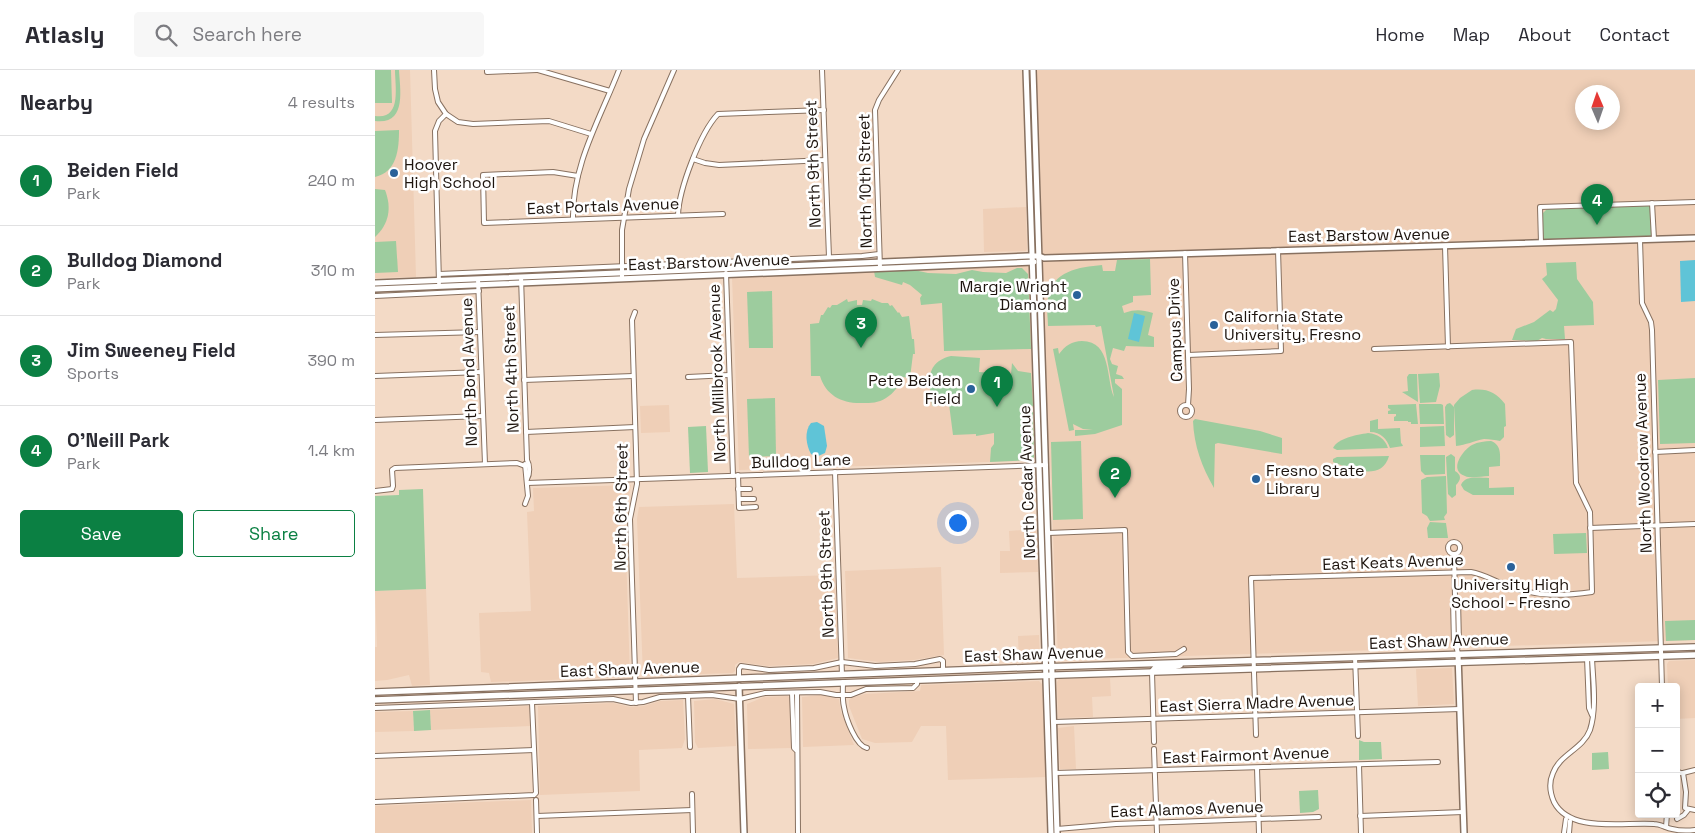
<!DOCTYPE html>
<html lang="en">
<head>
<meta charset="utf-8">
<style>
	body { margin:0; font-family:"Space Grotesk",sans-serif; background:#f7f7f7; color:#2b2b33 }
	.controls { position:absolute; right:15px; bottom:15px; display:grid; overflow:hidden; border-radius:5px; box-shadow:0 2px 12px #0003 }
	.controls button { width:45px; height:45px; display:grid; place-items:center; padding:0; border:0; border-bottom:1px solid #e1e1e2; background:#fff; color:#2b2b33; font:25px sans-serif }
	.compass { position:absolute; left:1200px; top:15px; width:45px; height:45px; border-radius:50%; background:#fff; box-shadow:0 2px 12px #0003; rotate:358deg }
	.you { position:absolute; left:582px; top:452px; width:18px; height:18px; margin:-12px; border:4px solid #fff; border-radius:50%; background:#1a73e8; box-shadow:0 0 0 8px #1a73e833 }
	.badge { display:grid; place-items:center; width:32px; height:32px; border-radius:50%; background:#0b8043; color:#fff; font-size:16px; font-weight:700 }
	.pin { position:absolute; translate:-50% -41px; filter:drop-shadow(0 1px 2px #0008) }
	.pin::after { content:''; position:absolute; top:26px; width:18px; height:15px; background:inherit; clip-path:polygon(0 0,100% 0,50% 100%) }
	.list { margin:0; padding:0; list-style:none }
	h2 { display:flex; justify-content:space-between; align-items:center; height:65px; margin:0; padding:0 20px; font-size:21px }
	h2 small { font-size:16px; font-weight:400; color:#7c7c81 }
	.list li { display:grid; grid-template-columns:32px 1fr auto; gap:15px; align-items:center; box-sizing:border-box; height:90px; padding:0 20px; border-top:1px solid #e1e1e2 }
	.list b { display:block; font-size:19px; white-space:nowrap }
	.list p { margin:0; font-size:16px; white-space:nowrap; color:#7c7c81 }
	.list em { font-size:16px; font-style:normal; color:#7c7c81 }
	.actions { display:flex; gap:10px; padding:15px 20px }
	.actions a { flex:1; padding:11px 0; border:1px solid #0b8043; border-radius:5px; text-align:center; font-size:18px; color:#0b8043 }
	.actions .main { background:#0b8043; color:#fff }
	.icon { flex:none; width:28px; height:28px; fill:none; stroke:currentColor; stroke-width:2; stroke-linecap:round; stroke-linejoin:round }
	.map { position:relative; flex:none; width:1320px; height:763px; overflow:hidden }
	header { display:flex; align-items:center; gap:30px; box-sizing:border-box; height:70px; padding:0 25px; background:#fff; border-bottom:1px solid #e1e1e2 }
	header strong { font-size:24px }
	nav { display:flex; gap:28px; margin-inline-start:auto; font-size:18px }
	.search { width:350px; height:45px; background:#f7f7f7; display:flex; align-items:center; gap:12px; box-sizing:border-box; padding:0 18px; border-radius:5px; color:#7c7c81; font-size:19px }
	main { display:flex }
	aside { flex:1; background:#fff }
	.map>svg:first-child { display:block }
	.built { fill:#efcfb7; fill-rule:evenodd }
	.green { fill:#9dcc9e }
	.water { fill:#5fc4d7 }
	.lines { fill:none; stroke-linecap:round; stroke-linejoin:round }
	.street-casing { stroke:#887160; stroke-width:6 }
	.secondary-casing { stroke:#887160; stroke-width:8 }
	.primary-casing { stroke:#887160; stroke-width:8 }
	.street { stroke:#fff; stroke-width:4 }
	.secondary { stroke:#fff; stroke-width:5 }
	.primary { stroke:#fff; stroke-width:5.5 }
	.poi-dot { fill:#2a629a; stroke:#fff; stroke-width:2 }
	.labels { text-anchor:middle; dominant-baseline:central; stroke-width:5; stroke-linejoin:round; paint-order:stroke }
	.poi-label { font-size:16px; fill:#1d140e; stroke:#fff; text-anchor:start }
	.street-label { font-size:16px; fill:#1d140e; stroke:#fff }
</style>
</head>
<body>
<header>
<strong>Atlasly</strong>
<div class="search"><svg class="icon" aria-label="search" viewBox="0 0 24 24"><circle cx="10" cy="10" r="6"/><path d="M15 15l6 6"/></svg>Search here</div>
<nav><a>Home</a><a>Map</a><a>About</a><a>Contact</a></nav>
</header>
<main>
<aside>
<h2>Nearby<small>4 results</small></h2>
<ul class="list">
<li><span class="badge">1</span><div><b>Beiden Field</b><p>Park</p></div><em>240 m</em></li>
<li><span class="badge">2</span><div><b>Bulldog Diamond</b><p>Park</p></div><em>310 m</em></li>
<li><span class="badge">3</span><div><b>Jim Sweeney Field</b><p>Sports</p></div><em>390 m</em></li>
<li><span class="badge">4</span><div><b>O'Neill Park</b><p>Park</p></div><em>1.4 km</em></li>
</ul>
<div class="actions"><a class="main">Save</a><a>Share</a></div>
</aside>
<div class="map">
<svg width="1320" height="763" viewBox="0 0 1320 763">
	<rect width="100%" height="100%" fill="#f3dac6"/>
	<g class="built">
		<path d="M0,0H35L41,207L0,208Z"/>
		<path d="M661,0H1320V570L685,590L683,588L675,390L364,400L357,207L668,195ZM1208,22H1238V52H1208Z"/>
		<path d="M651,137L652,179L651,181L609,182L608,139Z"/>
		<path d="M294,335L295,362L266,363L265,336Z"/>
		<path d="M256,415L250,451L255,607L116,612L114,603L106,602L104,543L156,541L152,442L159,441L158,418Z"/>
		<path d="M359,434L362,508L460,505L463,588L438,594L393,596L364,592L360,595V601L358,603L268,606L262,449L264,437Z"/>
		<path d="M662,459L663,502L625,503V481H635L634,461Z"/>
		<path d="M566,497L569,585L539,590L504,592L473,588L470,501Z"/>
		<path d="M51,519L55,615L37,616L34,605L12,610L0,611V577H2L0,521Z"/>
		<path d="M664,565L665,589L662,592L644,593L643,566Z"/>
		<path d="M1320,590V648L1301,649V617H1293L1292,594L1294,591Z"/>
		<path d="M1077,598L1079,634L1043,636L1041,599Z"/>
		<path d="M716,608H735L736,626L717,627L718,647L683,648L682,612L684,609Z"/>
		<path d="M664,611L667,614L671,707L573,710L571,656H546L537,672L500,673L487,669L474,636V630L476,628L490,624L545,621L546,615Z"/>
		<path d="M445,625L464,629L466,642L479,675L428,677L427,627Z"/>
		<path d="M413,626L415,628L416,678L373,679L372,634L389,627Z"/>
		<path d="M340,629L359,634L361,676L323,678L320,672L319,631Z"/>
		<path d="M308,630L310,669L307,678L264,680L265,721L165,725L163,636L238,633L255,637L269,636L285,631Z"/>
		<path d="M154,636L155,656L56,660L55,640Z"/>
		<path d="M38,641L39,661L0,662V642Z"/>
		<path d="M699,656L701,699H685L683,658Z"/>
		<path d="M156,730L157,763H0V736Z"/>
	</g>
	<g class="green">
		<path d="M0,0H16L17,33H0Z"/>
		<path d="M20,0H24C25,20 32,55 0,51V46C27,50 20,17 20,0Z"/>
		<path d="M24,60C24,79 22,102 0,107V61Z"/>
		<path d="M0,119L10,120C17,138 14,154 0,167Z"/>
		<path d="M1276,135L1277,167L1168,170L1167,144L1173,138Z"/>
		<path d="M21,171L23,202L0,203V172Z"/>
		<path d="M775,189L776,225L758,226V232L747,236L749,243C762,239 766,240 778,243L773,265L779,267V277L751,276L749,281L738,278L735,289L737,294L743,296L741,304L747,306L749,309H740V313L747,319V355L720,364L700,366V360H718L708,359L698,354L699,360L694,361L678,279L683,278L684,284C690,276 697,271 707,271C737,271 731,310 739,327L726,256L721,257L720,255L673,256C673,247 671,237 673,228C677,201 704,197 727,195L728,201H740L742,190Z"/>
		<path d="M1201,192L1202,209L1218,232L1219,255L1189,256L1190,269H1171L1167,268L1162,271L1137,270L1141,259L1159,252L1175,240L1178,242L1181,239L1183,230L1167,209L1172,205L1171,193Z"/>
		<path d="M642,198H647L653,204L656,279L569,281L567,233L546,235L545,228L547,225L535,215L528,212L527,215L500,207L499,201L539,200L553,203L581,204L597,200L608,202L631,203Z"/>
		<path d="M397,221L398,278H374L372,222Z"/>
		<path d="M472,229L473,232L482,230V235H487L488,230L496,231L497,229L507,233H513L515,236L517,235L523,243L524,242L527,247L534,246L537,269H539L540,284H538L535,308L528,307C524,316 519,323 511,328C503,333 496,333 488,333C468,334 451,326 445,306H436L435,254L444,253L446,245H448L453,237L455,238L457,235H462Z"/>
		<path d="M576,286L605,288L604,302L636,304L637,293L643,301L656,303L658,336L654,338V342H658L659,387L657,390L615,392L616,378L619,374V363L601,366V364L578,365L574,334L557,336C555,314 548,293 576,286Z"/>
		<path d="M1064,303L1065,316L1061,332L1045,333L1043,304Z"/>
		<path d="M1034,304H1042L1043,332L1027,322L1033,321L1032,307Z"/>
		<path d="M1320,308V373L1285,374L1283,310Z"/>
		<path d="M1097,320C1111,318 1121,322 1130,334L1131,356L1129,357V367L1125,371C1120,370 1115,369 1109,369C1099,371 1091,375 1081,376L1079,335L1085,328Z"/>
		<path d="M400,328L401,386L374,387L372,329Z"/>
		<path d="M1075,333L1079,337V365L1075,368L1071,365L1070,337L1072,334Z"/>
		<path d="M1041,334L1043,354H1036V352H1033V351H1019V347L1021,346V344H1013V341L1016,340L1013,338V335Z"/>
		<path d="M1044,334H1066L1068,335L1069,354H1045Z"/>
		<path d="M820,349L885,361L907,368V384L843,373L840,374L839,418C827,397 819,376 818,351Z"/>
		<path d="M1003,349V359L1025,358L1026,373L1027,374L1028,376L1015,378C1012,369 1006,362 995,362V351Z"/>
		<path d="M331,356L333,402L315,403L313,357Z"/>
		<path d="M1069,356L1070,376L1045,377V357Z"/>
		<path d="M993,363C1003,364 1010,369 1013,378L962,380L958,378C963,368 981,365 993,363Z"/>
		<path d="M706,371L708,449L678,450L676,372Z"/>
		<path d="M1116,371C1127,375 1125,386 1125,396L1114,397V406C1107,406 1096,409 1090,406C1073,400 1088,380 1097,375C1103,372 1110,371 1116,371Z"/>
		<path d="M1076,384L1080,387V401C1087,405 1086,410 1081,415V425L1077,428L1073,424L1071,387Z"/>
		<path d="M1045,385H1070V404L1050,405L1046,401Z"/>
		<path d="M1014,386C1007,412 975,399 958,392V389L962,387Z"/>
		<path d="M1071,406L1072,443L1069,447L1070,450L1055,451L1052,446L1047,443L1046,410L1052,407Z"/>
		<path d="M1114,408V418L1139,417V425H1098L1089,420L1086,415C1090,405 1104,408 1114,408Z"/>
		<path d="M48,419L51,519L0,521V426L24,425V420Z"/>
		<path d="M1055,452L1071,453L1073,468H1053L1052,458Z"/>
		<path d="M1211,463L1212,483L1179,484L1178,464Z"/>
		<path d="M1320,550V570L1291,571L1290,551Z"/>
		<path d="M55,640L56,660L39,661L38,641Z"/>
		<path d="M984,670L989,672H1006L1007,689L984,690Z"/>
		<path d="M1233,682L1234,699L1217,700V683Z"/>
		<path d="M943,720L944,739L938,742L925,743L924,721Z"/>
	</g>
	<g class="water">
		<path d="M1320,190V231L1306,232L1305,191Z"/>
		<path d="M759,243L770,246L764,272L753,269Z"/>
		<path d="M442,352L449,356L452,376L450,383L441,387L436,384C431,375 429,361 436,353Z"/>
	</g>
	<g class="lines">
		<defs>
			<g id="street">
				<path d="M59,0L60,19L63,32L71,44L83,52L98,54L174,51L216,64"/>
				<path d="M112,0V2L162,0"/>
				<path d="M163,0L235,21"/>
				<path d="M447,0L454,187"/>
				<path d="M318,89L330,93L344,95L450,90"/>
				<path d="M203,106L178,102L108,105L109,153L348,144"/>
				<path d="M1277,133L1279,169"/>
				<path d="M303,145C304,119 325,63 343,44L449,40"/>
				<path d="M198,149C197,95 225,49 244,0"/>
				<path d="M1265,170L1267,233L1276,252L1277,260L1287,617"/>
				<path d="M1166,173L1165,137L1320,132"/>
				<path d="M1070,176L1073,277"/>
				<path d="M810,183L814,319L813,335"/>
				<path d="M505,198L500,40L504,30L523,0"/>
				<path d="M351,203L358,406"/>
				<path d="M64,204L487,186L504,184"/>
				<path d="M146,207L152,390C155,395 155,404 152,409"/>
				<path d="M103,209L110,394"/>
				<path d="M247,209V160L254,119L269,69L299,0"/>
				<path d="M64,213L60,61L64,51L71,44"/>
				<path d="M0,226L104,221"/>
				<path d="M260,242L257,250L262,414L255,449L261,633"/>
				<path d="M0,265L105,262"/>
				<path d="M813,285L906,281L903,180"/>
				<path d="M0,306L106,302"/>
				<path d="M313,307L354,305"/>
				<path d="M149,310L258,306"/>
				<circle cx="811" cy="341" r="6"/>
				<path d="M0,350L108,346"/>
				<path d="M151,362L260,357"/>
				<path d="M1280,382L1320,380"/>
				<path d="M150,394L153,426L150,434"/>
				<path d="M460,402L467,605"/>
				<path d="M363,405L364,438L381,437"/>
				<path d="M152,413L671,395"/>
				<path d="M363,419H375"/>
				<path d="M0,421L17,419L18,416L17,400L20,398L142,393L150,396"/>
				<path d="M364,429H379"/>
				<path d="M1215,458L1320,454"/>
				<path d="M673,463L750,460L753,582L757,586L801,584L809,579"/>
				<circle cx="1079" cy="478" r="6"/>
				<path d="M1079,484L1080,527L1078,530L1079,574L1082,579L1083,584"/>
				<path d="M1080,527L1083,529L1084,574L1082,579"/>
				<path d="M980,587L983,666"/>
				<path d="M1212,588L1214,638L1217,645"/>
				<path d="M1217,588C1218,611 1222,638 1215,660C1208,679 1185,684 1178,703C1174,712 1175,723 1179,732C1195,763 1247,752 1279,754C1285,754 1291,758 1297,759C1305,761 1312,761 1320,760"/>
				<path d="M777,602L779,672"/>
				<path d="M364,608V599L366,596L394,600L439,598L467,592L500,596L540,594L565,589L568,591V601"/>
				<path d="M468,612C468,621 467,629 469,637C471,649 481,676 492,678"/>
				<path d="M417,623L419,678L421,680"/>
				<path d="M422,623L423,763"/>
				<path d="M313,626L315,677"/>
				<path d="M0,638L238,629L256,633L268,632L285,627L337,625L365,629L390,623L445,622L461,625H476L491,619L538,618L542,614V610"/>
				<path d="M679,652L1085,639"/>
				<path d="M881,665L876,508L1096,502C1110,504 1122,513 1136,517C1163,527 1189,526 1217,522L1215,442L1201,413L1196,272L999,279"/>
				<path d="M779,679L782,763"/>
				<path d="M0,686L159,680"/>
				<path d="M984,695L986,763"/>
				<path d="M882,698L884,763"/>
				<path d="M1301,701L1306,703L1301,704"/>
				<path d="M681,703L1063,692"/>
				<path d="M1308,703L1311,722L1310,738L1320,740"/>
				<path d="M1308,703L1320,700"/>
				<path d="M317,724L318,763"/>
				<path d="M161,730L162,763"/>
				<path d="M0,732L159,725L161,723L157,633"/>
				<path d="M162,746L317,740"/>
				<path d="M985,746L1088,742"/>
				<path d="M1302,749L1309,745L1313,740"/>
				<path d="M1291,757L1292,744"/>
				<path d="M682,759L741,754L944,747"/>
				<path d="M1189,763L1191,749"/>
				<path d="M1194,763L1195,751"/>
			</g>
			<g id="secondary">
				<path d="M651,0L676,763"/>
				<path d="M658,0L682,763"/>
				<path d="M0,213L653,186H664L669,188L1320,168"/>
				<path d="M0,219L659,192"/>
				<path d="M1083,584L1089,763"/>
				<path d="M364,616L369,763"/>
			</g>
			<g id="primary">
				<path d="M777,602L781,597H797L805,595"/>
				<path d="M0,622L665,597L1320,577"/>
				<path d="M0,630L684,605L1320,585"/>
			</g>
		</defs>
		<use href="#street" class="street-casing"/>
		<use href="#secondary" class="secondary-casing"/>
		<use href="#primary" class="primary-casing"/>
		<use href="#street" class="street"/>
		<use href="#secondary" class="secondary"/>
		<use href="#primary" class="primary"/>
	</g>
	<g class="poi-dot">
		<circle cx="19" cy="103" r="5"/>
		<circle cx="702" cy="225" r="5"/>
		<circle cx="839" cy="255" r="5"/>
		<circle cx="596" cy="319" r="5"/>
		<circle cx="881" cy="409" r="5"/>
		<circle cx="1136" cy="497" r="5"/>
	</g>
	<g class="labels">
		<g class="poi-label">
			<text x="29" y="94">Hoover<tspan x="29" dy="18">High School</tspan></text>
			<text x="692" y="216" text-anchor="end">Margie Wright<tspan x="692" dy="18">Diamond</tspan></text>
			<text x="849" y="246">California State<tspan x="849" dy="18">University, Fresno</tspan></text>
			<text x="586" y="310" text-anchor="end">Pete Beiden<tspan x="586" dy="18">Field</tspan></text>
			<text x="891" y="400">Fresno State<tspan x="891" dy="18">Library</tspan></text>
			<text x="1136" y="514" text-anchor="middle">University High<tspan x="1136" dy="18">School - Fresno</tspan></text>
		</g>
		<g class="street-label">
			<text transform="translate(438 94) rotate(-92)">North 9th Street</text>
			<text transform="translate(490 111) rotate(-91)">North 10th Street</text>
			<text transform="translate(228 136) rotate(-2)">East Portals Avenue</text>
			<text transform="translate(994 165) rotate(-1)">East Barstow Avenue</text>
			<text transform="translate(334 192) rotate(-2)">East Barstow Avenue</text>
			<text transform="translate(800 260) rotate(-92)">Campus Drive</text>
			<text transform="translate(136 299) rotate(-92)">North 4th Street</text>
			<text transform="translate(94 302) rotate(-92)">North Bond Avenue</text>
			<text transform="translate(342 303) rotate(-92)">North Millbrook Avenue</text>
			<text transform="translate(426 391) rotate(-2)">Bulldog Lane</text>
			<text transform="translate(1268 393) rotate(-92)">North Woodrow Avenue</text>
			<text transform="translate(652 412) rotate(-92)">North Cedar Avenue</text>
			<text transform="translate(246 437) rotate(-89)">North 6th Street</text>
			<text transform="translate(1018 492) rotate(-2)">East Keats Avenue</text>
			<text transform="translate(451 504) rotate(-92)">North 9th Street</text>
			<text transform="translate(1064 571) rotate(-2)">East Shaw Avenue</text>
			<text transform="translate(659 584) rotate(-2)">East Shaw Avenue</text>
			<text transform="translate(255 599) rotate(-2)">East Shaw Avenue</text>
			<text transform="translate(882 633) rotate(-2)">East Sierra Madre Avenue</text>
			<text transform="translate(871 685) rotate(-2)">East Fairmont Avenue</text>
			<text transform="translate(812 739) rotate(-2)">East Alamos Avenue</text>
		</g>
	</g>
</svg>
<div class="controls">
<button>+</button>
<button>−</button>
<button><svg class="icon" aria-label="locate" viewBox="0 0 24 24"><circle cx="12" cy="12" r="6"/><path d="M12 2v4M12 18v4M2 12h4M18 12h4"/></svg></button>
</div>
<svg class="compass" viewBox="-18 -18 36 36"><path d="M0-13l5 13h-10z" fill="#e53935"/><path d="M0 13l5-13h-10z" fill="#7c7c81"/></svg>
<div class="you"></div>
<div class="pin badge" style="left:622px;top:337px">1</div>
<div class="pin badge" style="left:740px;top:428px">2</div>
<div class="pin badge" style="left:486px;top:278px">3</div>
<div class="pin badge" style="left:1222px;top:155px">4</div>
</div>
</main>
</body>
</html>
